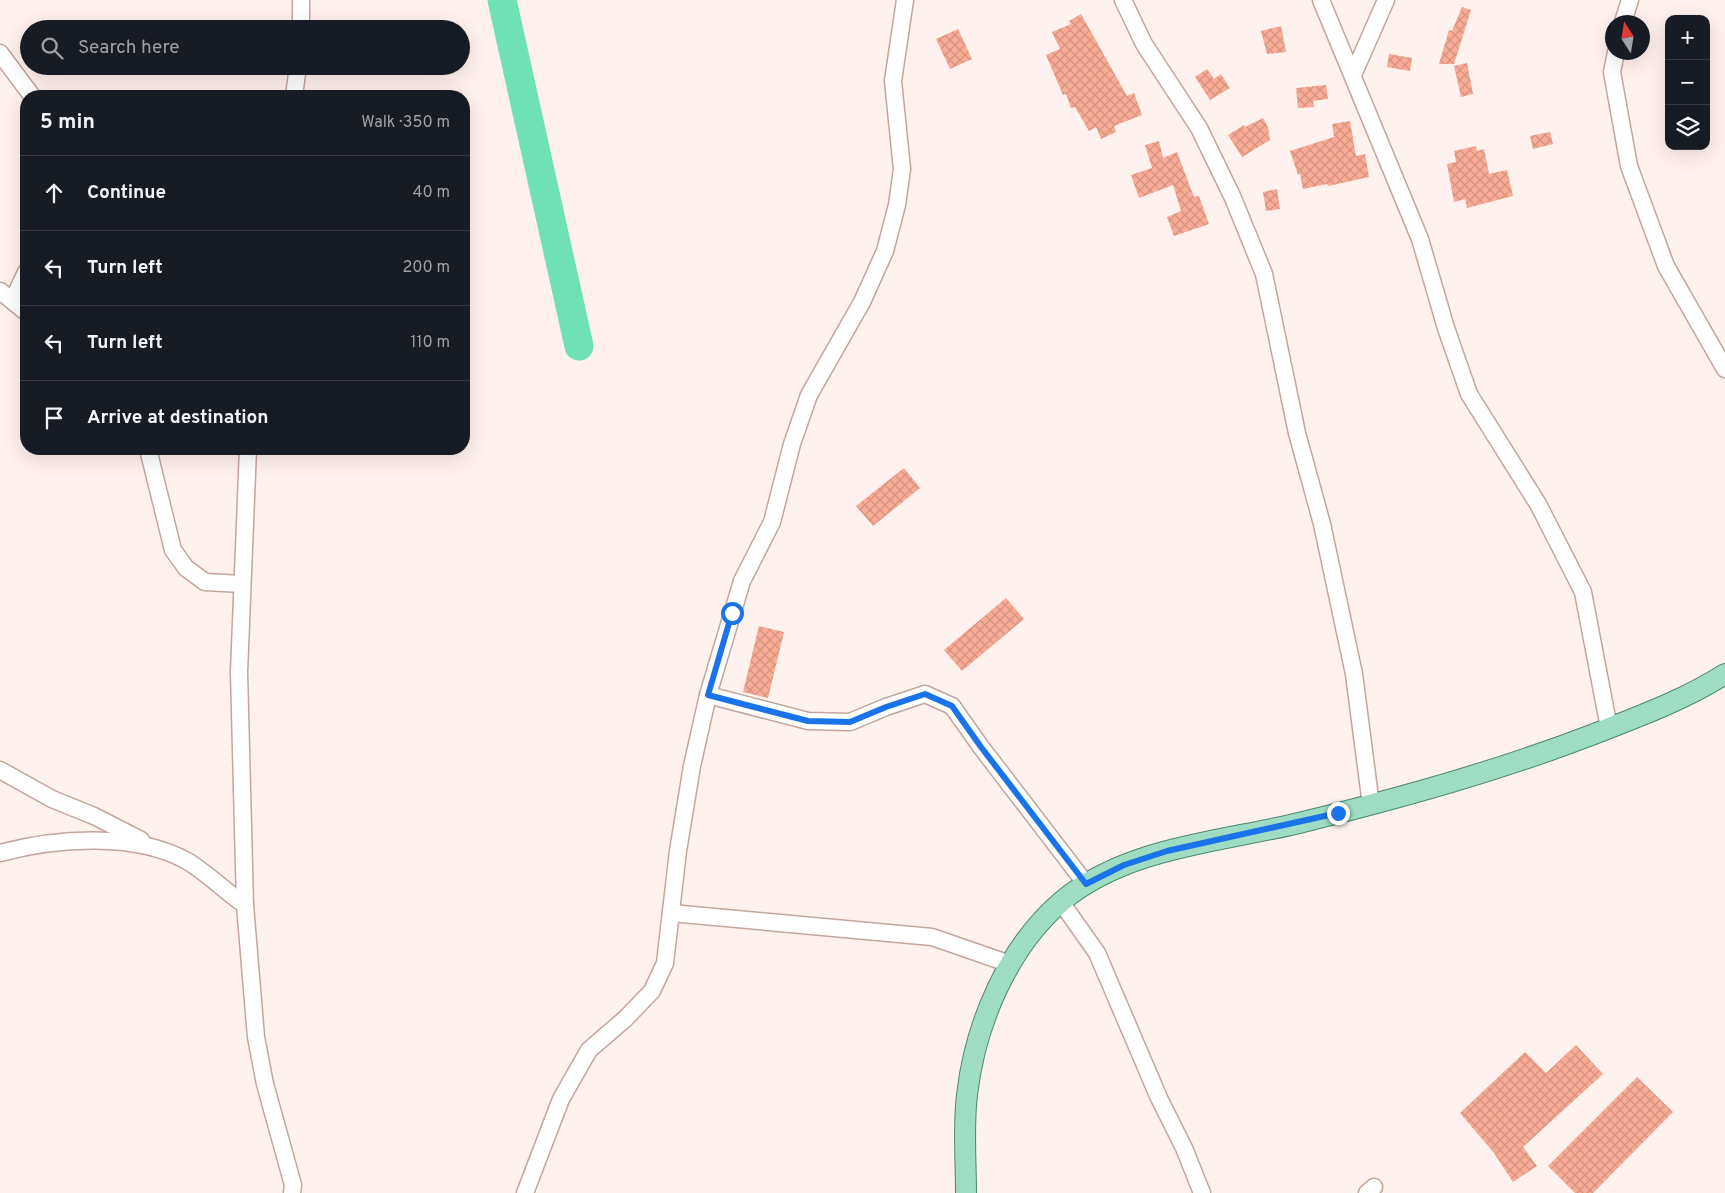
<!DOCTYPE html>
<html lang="en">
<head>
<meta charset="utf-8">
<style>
	body { margin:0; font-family:Overpass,sans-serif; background:#242831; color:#f1f3f6 }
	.controls { position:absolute; right:15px; top:15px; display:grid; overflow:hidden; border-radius:10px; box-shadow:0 5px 20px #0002 }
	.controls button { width:45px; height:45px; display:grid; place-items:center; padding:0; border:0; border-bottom:1px solid #363941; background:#171b24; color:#f1f3f6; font:25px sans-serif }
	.compass { position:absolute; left:1605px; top:15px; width:45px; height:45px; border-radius:50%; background:#171b24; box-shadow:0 5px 20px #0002; rotate:348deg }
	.stop { position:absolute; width:15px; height:15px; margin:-11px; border:4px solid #1a73e8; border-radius:50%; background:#fff }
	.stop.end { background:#1a73e8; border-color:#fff; box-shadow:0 1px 5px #0008 }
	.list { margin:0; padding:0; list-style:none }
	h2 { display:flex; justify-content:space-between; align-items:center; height:65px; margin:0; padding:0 20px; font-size:21px }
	h2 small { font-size:16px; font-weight:400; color:#9ea1a6 }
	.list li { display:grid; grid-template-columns:32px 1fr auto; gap:15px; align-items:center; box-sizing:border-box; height:75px; padding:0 20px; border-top:1px solid #363941 }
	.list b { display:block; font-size:19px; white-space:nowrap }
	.list em { font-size:16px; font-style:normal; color:#9ea1a6 }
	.icon { flex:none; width:28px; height:28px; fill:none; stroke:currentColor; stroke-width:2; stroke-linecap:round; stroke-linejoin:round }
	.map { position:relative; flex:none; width:1725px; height:1193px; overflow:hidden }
	.search { position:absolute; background:#171b24; box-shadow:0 5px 20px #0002; left:20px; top:20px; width:450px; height:55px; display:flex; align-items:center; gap:12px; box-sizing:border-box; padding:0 18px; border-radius:28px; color:#9ea1a6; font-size:19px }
	.panel { position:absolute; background:#171b24; box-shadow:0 5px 20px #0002; left:20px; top:90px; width:450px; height:365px; border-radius:20px }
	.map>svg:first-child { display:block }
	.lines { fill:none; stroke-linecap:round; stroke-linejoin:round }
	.river { stroke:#70e1b6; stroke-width:29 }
	.building { fill:url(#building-cross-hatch) }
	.minor-casing { stroke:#c5a59c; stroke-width:19 }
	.major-casing { stroke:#4a896e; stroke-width:22 }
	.minor { stroke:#fff; stroke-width:16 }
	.major { stroke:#9edcc4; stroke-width:20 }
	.route { stroke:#1a73e8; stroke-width:6 }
</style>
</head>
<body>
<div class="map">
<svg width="1725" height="1193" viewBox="0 0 1725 1193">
	<defs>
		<pattern id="building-cross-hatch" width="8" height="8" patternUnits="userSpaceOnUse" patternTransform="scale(1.25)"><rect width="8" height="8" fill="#f8ab95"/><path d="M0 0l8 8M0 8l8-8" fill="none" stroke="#d59380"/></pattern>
	</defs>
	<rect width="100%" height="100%" fill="#fff1ed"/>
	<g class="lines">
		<path class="river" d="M502,0L579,346"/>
	</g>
	<g class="building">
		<path d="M1462,7L1471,10L1454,64H1439L1449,30L1452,31Z"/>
		<path d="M1081,14L1127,96L1134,93L1142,115L1114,126L1116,132L1101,139L1096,127L1089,131L1075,107L1071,108L1066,94L1063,95L1046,55L1060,49L1052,32L1071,24L1069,21Z"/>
		<path d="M1281,26L1286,52L1267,54L1261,31Z"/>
		<path d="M958,29L972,59L950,69L936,39Z"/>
		<path d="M1389,54L1412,58L1410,71L1387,67Z"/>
		<path d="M1467,63L1473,94L1461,97L1454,66Z"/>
		<path d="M1207,69L1214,79L1221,74L1230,88L1210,100L1195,77Z"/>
		<path d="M1326,85L1328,99L1313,101L1314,107L1298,108L1296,88Z"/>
		<path d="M1263,118L1268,127L1270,140L1242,157L1228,135L1244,125L1245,127Z"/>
		<path d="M1350,121L1356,156L1365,154L1369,177L1328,186L1327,184L1303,189L1300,174L1298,175L1290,151L1334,137L1332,124Z"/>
		<path d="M1550,132L1553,144L1533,149L1530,136Z"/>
		<path d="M1159,141L1163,158L1177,152L1194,197L1199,196L1209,224L1174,236L1167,217L1181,211L1173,185L1139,198L1131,175L1152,168L1145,145Z"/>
		<path d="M1476,146L1477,151L1484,149L1489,174L1507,170L1513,196L1467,208L1465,199L1454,202L1447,164L1456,162L1454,151Z"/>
		<path d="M1277,189L1280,209L1266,211L1263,192Z"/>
		<path d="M904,468L920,488L873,526L856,506Z"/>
		<path d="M1006,598L1024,619L962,671L944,650Z"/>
		<path d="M759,626L784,632L768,698L743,692Z"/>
		<path d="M1576,1045L1603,1074L1523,1147L1537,1166L1513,1182L1494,1153L1460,1113L1525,1052L1546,1073Z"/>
		<path d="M1637,1077L1673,1112L1593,1193H1575L1548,1166Z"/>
	</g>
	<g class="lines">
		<defs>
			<g id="minor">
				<path d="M1123,0L1144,44L1199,128L1233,198L1264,274L1297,433L1322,524L1354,674L1371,805"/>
				<path d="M1321,0L1420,239L1446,328L1469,394L1538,504L1583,592L1609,728"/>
				<path d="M1623,22L1630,0"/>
				<path d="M301,29V0"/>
				<path d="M1616,52L1612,72L1629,166L1666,266L1725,369"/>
				<path d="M0,53L32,96"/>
				<path d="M1353,75L1386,0"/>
				<path d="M294,96L298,66"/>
				<path d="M0,291L26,312"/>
				<path d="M13,300L26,272"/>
				<path d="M148,449L173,550L186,568L205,582L242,584"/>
				<path d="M248,449L239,672L245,905L256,1037L265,1084L293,1185L292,1193"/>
				<path d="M708,695L808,721L850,722L886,707L925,694L952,706L981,747L1086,884"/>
				<path d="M0,770L52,799L94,816L141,840"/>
				<path d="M0,853C56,838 135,832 187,861C206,872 226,892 245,905"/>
				<path d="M1061,902L1097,953L1159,1098L1184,1148L1202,1193"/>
				<path d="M671,913L932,937L1010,964"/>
				<path d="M525,1193L561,1099L589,1050L625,1019L652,991L665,963L678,851L692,766L708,695L742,581L772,522L792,444L809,395L862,302L885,251L897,205L902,169L893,81L905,0"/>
				<path d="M1367,1193L1374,1187"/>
			</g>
			<path id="major" d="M966,1193C966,1161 963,1127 967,1095C975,1025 1007,948 1062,901C1127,847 1220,842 1299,823C1400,798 1498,771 1594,734C1640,716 1684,700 1725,674"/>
		</defs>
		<use href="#minor" class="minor-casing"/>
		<use href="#major" class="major-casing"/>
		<use href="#minor" class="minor"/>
		<use href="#major" class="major"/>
	</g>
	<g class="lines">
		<path class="route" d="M732,613L708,695L808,721L850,722L886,707L925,694L952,706L981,747L1086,884L1124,865L1167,851L1338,813"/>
	</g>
</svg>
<div class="controls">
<button>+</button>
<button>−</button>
<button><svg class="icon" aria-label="layers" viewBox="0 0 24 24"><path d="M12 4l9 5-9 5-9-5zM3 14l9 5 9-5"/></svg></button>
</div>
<svg class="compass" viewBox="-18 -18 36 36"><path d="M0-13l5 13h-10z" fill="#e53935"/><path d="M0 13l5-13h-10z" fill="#9ea1a6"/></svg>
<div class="stop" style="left:732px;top:613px"></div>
<div class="stop end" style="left:1338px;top:813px"></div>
<div class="search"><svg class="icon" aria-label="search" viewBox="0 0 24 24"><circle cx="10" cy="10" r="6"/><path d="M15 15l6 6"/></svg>Search here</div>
<section class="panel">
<h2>5 min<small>Walk · 350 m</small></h2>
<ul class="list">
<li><svg class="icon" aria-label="ahead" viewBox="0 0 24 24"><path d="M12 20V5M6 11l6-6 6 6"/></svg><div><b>Continue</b></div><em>40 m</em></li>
<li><svg class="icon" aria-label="left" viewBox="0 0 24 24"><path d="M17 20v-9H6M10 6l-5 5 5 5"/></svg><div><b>Turn left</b></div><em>200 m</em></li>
<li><svg class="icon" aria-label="left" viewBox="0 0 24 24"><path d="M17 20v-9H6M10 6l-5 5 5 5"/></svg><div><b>Turn left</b></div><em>110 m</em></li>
<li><svg class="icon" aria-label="arrive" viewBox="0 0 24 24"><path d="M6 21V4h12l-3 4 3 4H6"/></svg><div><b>Arrive at destination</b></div></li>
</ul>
</section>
</div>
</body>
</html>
